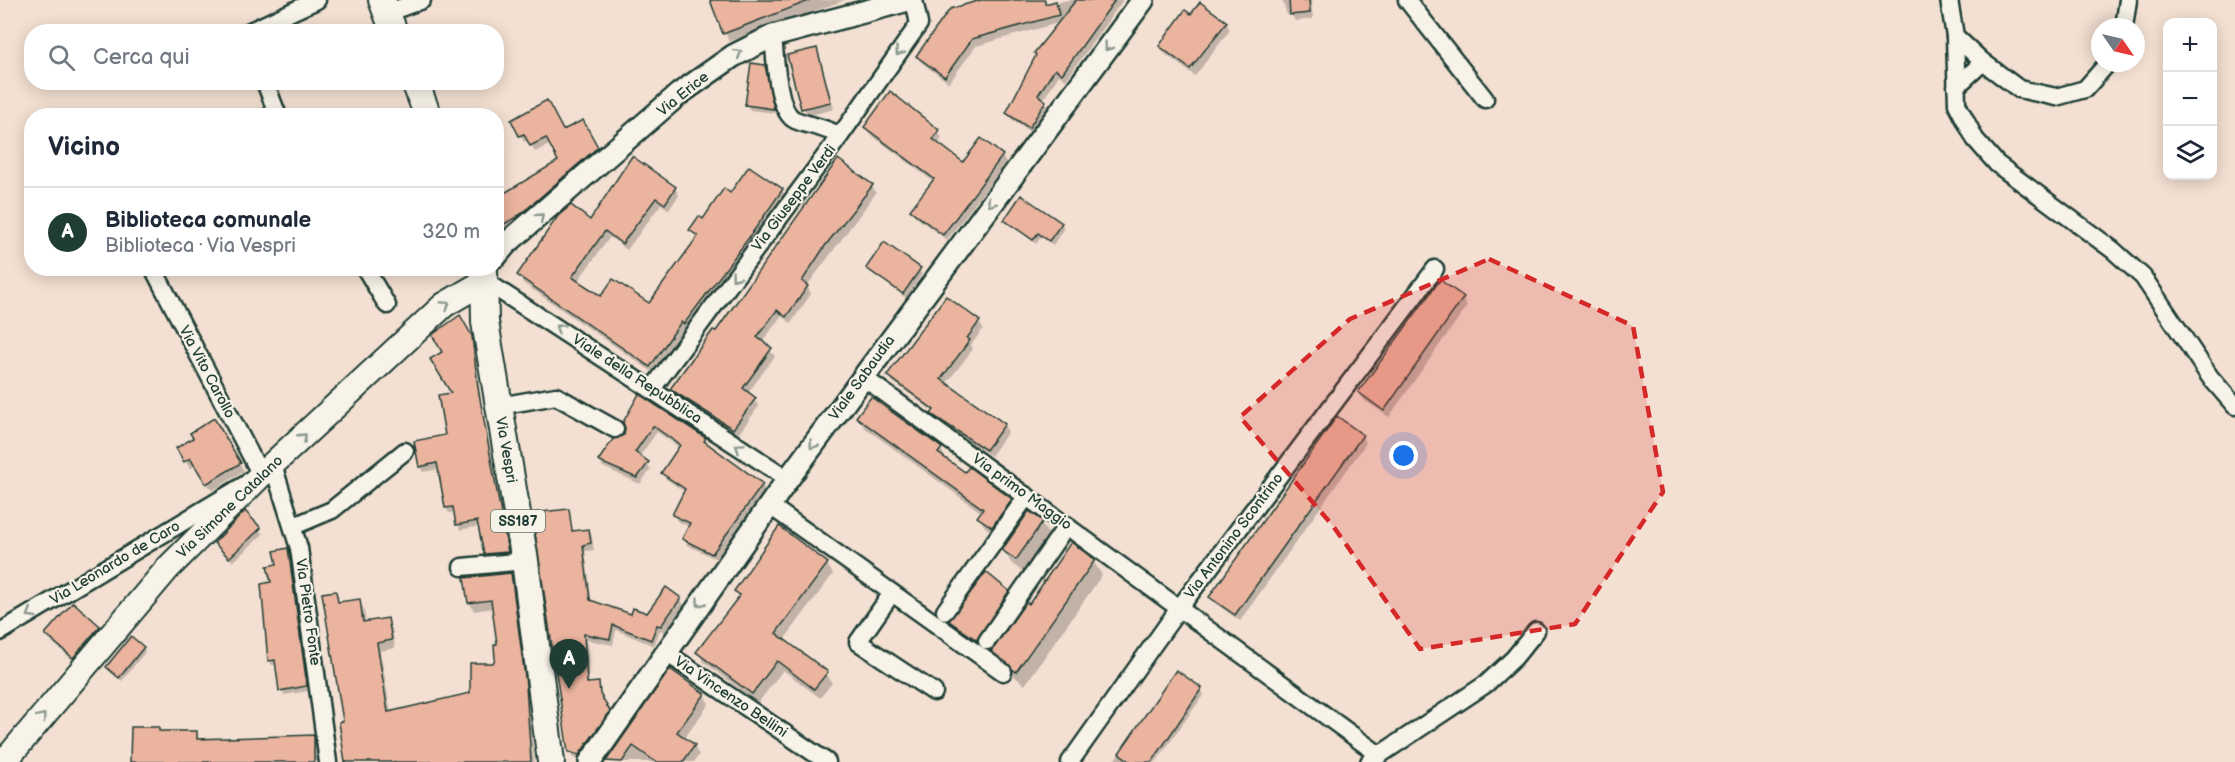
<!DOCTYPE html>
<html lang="it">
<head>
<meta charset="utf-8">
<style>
	body { margin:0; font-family:"Balsamiq Sans",sans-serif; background:#f6f6f7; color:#1f2937 }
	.controls { position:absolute; right:18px; top:18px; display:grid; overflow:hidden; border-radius:12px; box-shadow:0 3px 15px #0003 }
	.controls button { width:54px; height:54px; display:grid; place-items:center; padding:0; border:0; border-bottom:2px solid #e0e1e3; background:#fff; color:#1f2937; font:30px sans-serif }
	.compass { position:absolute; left:2091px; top:18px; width:54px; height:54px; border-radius:50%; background:#fff; box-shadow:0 3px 15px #0003; rotate:124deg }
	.you { position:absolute; left:1404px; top:456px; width:21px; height:21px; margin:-15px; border:4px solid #fff; border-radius:50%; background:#1a73e8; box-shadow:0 0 0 9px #1a73e833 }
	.badge { display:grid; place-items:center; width:39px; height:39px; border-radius:50%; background:#1f3d34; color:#fff; font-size:20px; font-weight:700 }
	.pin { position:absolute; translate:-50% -50px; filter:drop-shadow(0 2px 3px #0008) }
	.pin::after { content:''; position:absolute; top:32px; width:21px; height:18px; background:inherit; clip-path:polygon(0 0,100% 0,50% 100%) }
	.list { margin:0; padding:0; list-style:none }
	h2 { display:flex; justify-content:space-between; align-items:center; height:78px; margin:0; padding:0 24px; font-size:26px }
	h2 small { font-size:20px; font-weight:400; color:#747a83 }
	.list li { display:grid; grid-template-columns:39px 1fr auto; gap:18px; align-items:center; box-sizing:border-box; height:90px; padding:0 24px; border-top:2px solid #e0e1e3 }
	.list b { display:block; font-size:22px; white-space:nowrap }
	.list p { margin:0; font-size:20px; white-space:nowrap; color:#747a83 }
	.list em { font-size:20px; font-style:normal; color:#747a83 }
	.icon { flex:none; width:33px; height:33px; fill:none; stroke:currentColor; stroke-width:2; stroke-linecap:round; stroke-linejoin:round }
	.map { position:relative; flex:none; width:2235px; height:762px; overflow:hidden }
	.search { position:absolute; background:#fff; box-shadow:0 3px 15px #0003; left:24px; top:24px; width:480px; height:66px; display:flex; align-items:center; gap:15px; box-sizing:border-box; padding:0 21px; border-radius:24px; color:#747a83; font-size:22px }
	.panel { position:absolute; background:#fff; box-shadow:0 3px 15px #0003; left:24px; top:108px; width:480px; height:168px; border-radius:24px }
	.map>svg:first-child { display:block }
	.shadow { fill:#0003 }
	.building { fill:#ebb49f; stroke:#1f3d34; stroke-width:1.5 }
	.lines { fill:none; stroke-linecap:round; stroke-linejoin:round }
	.minor-casing { stroke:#1f3d34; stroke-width:21 }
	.tertiary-casing { stroke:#1f3d34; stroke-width:26 }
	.secondary-casing { stroke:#1f3d34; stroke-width:28 }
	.primary-casing { stroke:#1f3d34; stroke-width:30 }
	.minor { stroke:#f7f3e8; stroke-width:16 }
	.tertiary { stroke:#f7f3e8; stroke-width:21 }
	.secondary { stroke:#f7f3e8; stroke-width:24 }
	.primary { stroke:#f7f3e8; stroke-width:26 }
	.oneway { stroke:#8b988e }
	.marked { fill:#d62828; fill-opacity:0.2; stroke:#d62828; stroke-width:4.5; stroke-dasharray:12 8; stroke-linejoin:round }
	.labels { text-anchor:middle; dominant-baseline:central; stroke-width:4.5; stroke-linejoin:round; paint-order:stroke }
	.shield { fill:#f7f3e8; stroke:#60746a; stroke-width:1.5 }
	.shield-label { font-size:14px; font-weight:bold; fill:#1f3d34 }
	.street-label { font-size:15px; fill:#1f3d34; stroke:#f7f3e8 }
</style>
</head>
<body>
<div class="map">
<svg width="2235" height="762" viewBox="0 0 2235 762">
	<rect width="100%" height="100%" fill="#f3e0d2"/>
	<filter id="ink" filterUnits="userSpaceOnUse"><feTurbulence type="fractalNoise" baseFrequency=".0167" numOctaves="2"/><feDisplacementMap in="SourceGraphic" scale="12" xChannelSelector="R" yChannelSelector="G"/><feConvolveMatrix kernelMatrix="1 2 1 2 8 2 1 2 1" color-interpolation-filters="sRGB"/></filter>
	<g filter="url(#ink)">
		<g class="shadow">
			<path d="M712,0H845L729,42Z"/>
			<path d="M989,0H1046L1047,5L1068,0H1123L1066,80L1059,75L1043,100L1049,109L1033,134L1012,120L1008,113L1058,23L976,46L949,83L922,63L917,56Z"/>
			<path d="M1282,0H1311L1313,19L1295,21L1292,15H1287Z"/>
			<path d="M1192,17L1226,23L1230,30L1195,76L1165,54L1161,46Z"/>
			<path d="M817,50L834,109L807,116L789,57Z"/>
			<path d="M764,66L767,71L775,113L750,110L747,105Z"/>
			<path d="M513,121L562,132L583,122L601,155L506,232L496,216L560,162L551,144L535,152L529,140L524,142Z"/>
			<path d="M866,127L938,131L942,138L938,144L964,164L981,140L1002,156L1006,163L947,240L916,217L912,210L934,182L870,134Z"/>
			<path d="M632,158L675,188L679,195L669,210L661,204L627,250L610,237L577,282L601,298L649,305L698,239L691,230L731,195L782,190L786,197L689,331L685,328L654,373L523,283L519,276L590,222Z"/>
			<path d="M872,186L876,193L807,286L811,294L791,323L781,316L762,343L775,356L748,393L759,406L737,436L675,396L671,389L716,333Z"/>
			<path d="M1006,220L1061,224L1064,228L1053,245L1041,237L1036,244Z"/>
			<path d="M868,268L919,269L922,274L906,298Z"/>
			<path d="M1463,298L1467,306L1389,417L1364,400L1360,392Z"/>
			<path d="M459,317L475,343L480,395L510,558L488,560L480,526L460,530L455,512L449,513L446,508L439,469L423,472L420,466L447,436L454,394L444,352Z"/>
			<path d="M979,322L983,329L971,345L973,349L946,384L1004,425L1008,432L991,456L937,421L934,412L893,382L889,375Z"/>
			<path d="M639,396L705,439L709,445L762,485L766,491L716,559L687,545L684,539L690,527L677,521L674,515L685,492L666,479L663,473L680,448L657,432L639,457L651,469L640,484L603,467L599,461L625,436Z"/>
			<path d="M858,417L941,449L946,460L1011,500L1017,510L998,537L985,527L979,517L982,513L864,427Z"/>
			<path d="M214,420L244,471L212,491L196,465L190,469L178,448L194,438Z"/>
			<path d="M1362,436L1366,443L1240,621L1216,604L1211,597Z"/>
			<path d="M568,510L574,533L589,531L592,537L594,550L585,551L592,602L632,616L647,615L680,599L684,605L665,632L660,630L654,646L616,630L613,645L587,640L589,685L598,684L603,702L612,719L583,761L573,758L569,752Z"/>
			<path d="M245,513L263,534L233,562L216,543Z"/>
			<path d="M1041,523L1050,537L1025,573L1012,564L1003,550Z"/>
			<path d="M288,552L309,691L284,695L277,665H272L270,661L272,583L279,566Z"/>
			<path d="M1093,561L1102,575L1025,685L1001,665L993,651Z"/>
			<path d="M827,564L833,574L784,640L826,673L832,683L820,698L783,670L758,703L704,662L698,652L740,597L736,591Z"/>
			<path d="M511,574L515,582L530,694L534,762H347L335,593L340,603L359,601L364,609L366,623L387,620L392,628L395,648L380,651L391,713L472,694L494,664L499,646L493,608L474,611L470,603Z"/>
			<path d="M986,574L1007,588L1016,606L985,654L959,635L951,621Z"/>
			<path d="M99,627L103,635L78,665L52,642L47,634Z"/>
			<path d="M143,648L145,652L122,681L110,671L108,667Z"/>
			<path d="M671,672L704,695L709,704L684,739L694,746L699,755L694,762H607Z"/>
			<path d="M1176,672L1204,694L1156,762H1113Z"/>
			<path d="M158,729L160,733L196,732L200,741L313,739L317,745V762H132Z"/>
		</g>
		<g class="building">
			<path d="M710,0H809V1L723,34Z"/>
			<path d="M981,0H1045V4L1056,1L1059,15L972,39L945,77L916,56L950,9Z"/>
			<path d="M1076,0H1115L1062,74L1055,69L1038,95L1046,101L1029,128L1006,113L1036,55L1034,53Z"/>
			<path d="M1289,0H1309L1310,13L1290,15Z"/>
			<path d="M1200,2L1227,22L1190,69L1159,46L1185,10L1191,14Z"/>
			<path d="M817,48L831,102L801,109L787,55Z"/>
			<path d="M751,63L765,65L774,109L745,105Z"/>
			<path d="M890,91L939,130L933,139L963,162L981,138L1003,155L943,235L910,210L934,179L864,127Z"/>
			<path d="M547,100L563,130L583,120L598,147L521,214L496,229V198L558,161L546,138L530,146L524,134L519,136L511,120Z"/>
			<path d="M632,156L676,187L665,204L656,198L622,244L605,231L572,277L601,296L613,279L649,303L698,236L689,230L699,216L703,219L724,188L730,193L749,166L783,189L748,239L684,324L681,322L650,367L517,275L558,216L571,205L590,220Z"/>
			<path d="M838,159L873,185L825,246L802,281L808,286L786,317L777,310L757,337L772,348L743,388L756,398L733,429L670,389L713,330L716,331Z"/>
			<path d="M1021,195L1062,223L1049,241L1038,233L1033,240L1004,220Z"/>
			<path d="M884,242L921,268L903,294L866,268Z"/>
			<path d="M1440,280L1464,297L1384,411L1358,392Z"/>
			<path d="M946,296L980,321L967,338L970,340L941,379L1005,424L986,450L931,414L934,410L887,375Z"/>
			<path d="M460,315L472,336L478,388L508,552L484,554L477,521L456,525L453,507L445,508L437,463L419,467L414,441L445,435L438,395L451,393L430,359L442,352L432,335Z"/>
			<path d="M639,394L706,438L704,441L763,484L712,554L682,539L690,523L672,515L685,489L661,473L680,445L653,426L635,452L649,462L637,478L598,461L613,439L624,435L625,428L623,422Z"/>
			<path d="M871,397L942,448L938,453L965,472L969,467L1012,499L992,527L977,517L983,509L856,417Z"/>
			<path d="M1337,416L1363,435L1235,615L1209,597Z"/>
			<path d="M214,418L241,463L206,484L190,458L184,462L176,448L193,438L190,433Z"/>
			<path d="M569,509L572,531L589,529L591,543L583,545L590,600L631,614L633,608L647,613L666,587L681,598L661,626L657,625L651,640L613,625L610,639L584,634L587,683L599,682L600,694L610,711L579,755L568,752L532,513Z"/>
			<path d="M245,511L261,528L229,558L214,543Z"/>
			<path d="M1029,511L1043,521L1016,560L1002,550Z"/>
			<path d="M779,526L828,563L776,633L828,672L814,689L777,661L752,694L696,652L740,595L734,591Z"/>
			<path d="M1071,542L1095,560L1016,672L991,651L1026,602L1029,604Z"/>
			<path d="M288,548L307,686L279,691L275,660L268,661L261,584L271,582L267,566L277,564L274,551Z"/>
			<path d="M986,572L1009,591L977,640L949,621Z"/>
			<path d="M511,573L526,685L531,762H345L339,722L343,721L322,593L336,591L338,602L360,599L363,622L388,618L392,640L377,643L388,712L470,693V663H493L495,659L494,645L497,644L491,600L468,603L464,578Z"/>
			<path d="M73,602L100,626L73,658L45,634Z"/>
			<path d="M131,636L144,647L119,678L106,667Z"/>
			<path d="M670,669L705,694L677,732L695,745L683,762H656L633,746L622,762L606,761Z"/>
			<path d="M1176,670L1202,688L1152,762H1131L1119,753Z"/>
			<path d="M131,727H159V731H197V739L314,735V762H130Z"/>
		</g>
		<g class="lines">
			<defs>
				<g id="minor">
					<path d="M1407,0L1485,99"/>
					<path d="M1949,0L1955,36L1983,62L2019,89L2056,97L2085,89L2108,63"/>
					<path d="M387,13L422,0"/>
					<path d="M2124,27L2128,0"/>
					<path d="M248,32L317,0"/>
					<path d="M773,36C775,55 777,112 795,120C810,126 826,127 840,136"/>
					<path d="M1955,36L1957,104L1975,139L1997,164L2113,250L2143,277L2210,377L2235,406"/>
					<path d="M265,82L278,116"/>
					<path d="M1956,87L1983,62"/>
					<path d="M365,268L387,305"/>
					<path d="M485,281L788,479"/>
					<path d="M863,377L1378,754"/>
					<path d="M652,389L840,136L919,24L914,0"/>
					<path d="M499,406L556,396L615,429"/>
					<path d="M273,465L299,548L328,762"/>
					<path d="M769,505L1003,672"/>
					<path d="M294,526L332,510L405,451"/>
					<path d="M462,567L525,561"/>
					<path d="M892,593L858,642L934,692"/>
					<path d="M945,611L1027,496"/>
					<path d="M0,632L261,475L153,268"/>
					<path d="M987,641L1067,525"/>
					<path d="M665,652L827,762"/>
					<path d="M1070,762L1180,607L1435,269"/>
					<path d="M1369,762L1486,684L1514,658L1536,631"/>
				</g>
				<g id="tertiary">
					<path d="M496,256L506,244L679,94L733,56L773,36L908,0"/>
					<path d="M590,762L788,479L1143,0"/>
				</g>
				<path id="secondary" d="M4,762L168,568L261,475L444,305L485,281"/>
				<g id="primary">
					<path d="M382,0L394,32"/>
					<path d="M415,82L428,116"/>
					<path d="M484,268L485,322L525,561L551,762"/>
				</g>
			</defs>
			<use href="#minor" class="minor-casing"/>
			<use href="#tertiary" class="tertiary-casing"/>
			<use href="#secondary" class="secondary-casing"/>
			<use href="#primary" class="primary-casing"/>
			<use href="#minor" class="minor"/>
			<use href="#tertiary" class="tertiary"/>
			<use href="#secondary" class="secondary"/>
			<use href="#primary" class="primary"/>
		</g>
		<defs><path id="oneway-chevron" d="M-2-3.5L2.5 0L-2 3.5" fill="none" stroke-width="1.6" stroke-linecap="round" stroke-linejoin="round" transform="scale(1.5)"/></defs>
		<g class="oneway">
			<use href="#oneway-chevron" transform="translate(1108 47) rotate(127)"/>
			<use href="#oneway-chevron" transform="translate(899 52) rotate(125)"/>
			<use href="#oneway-chevron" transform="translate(738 53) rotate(-30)"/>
			<use href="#oneway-chevron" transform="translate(991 203) rotate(126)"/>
			<use href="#oneway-chevron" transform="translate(540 217) rotate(-41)"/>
			<use href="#oneway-chevron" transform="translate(735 277) rotate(127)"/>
			<use href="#oneway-chevron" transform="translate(446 305) rotate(-35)"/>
			<use href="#oneway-chevron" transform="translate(559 328) rotate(-147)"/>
			<use href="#oneway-chevron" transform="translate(303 437) rotate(-43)"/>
			<use href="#oneway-chevron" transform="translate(813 445) rotate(126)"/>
			<use href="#oneway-chevron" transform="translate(739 447) rotate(-146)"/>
			<use href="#oneway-chevron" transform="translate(700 603) rotate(125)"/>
			<use href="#oneway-chevron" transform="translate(31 614) rotate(149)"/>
			<use href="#oneway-chevron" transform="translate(42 717) rotate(-50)"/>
		</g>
	</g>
	<path class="marked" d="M1489,259L1633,326L1663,492L1575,624L1420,649L1333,526L1240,417L1350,319Z"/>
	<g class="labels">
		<rect class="shield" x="491" y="510" width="54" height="22" rx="4.5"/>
		<g class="shield-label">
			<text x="518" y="521">SS187</text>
		</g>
		<g class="street-label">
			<text transform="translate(683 94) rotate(-39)">Via Erice</text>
			<text transform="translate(794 198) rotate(-53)">Via Giuseppe Verdi</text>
			<text transform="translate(207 372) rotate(62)">Via Vito Carollo</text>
			<text transform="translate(862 378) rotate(-54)">Viale Sabaudia</text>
			<text transform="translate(637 379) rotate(33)">Viale della Repubblica</text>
			<text transform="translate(506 450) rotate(80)">Via Vespri</text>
			<text transform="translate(1022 492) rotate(36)">Via primo Maggio</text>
			<text transform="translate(230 507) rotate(-44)">Via Simone Catalano</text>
			<text transform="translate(1234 536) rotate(-53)">Via Antonino Scontrino</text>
			<text transform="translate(115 563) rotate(-31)">Via Leonardo de Caro</text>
			<text transform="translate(308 612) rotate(82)">Via Pietro Fonte</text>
			<text transform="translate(731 697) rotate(34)">Via Vincenzo Bellini</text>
		</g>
	</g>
</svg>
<div class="controls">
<button>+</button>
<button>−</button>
<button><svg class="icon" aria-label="layers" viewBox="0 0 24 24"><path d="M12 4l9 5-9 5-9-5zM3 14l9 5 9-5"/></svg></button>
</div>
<svg class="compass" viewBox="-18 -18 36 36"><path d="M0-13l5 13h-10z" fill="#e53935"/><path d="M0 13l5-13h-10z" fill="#747a83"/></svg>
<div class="you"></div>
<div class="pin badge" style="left:569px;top:689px">A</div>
<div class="search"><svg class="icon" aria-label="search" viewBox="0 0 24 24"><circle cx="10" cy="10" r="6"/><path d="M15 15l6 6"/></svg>Cerca qui</div>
<section class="panel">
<h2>Vicino<small></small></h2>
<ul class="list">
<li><span class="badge">A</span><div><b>Biblioteca comunale</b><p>Biblioteca · Via Vespri</p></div><em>320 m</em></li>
</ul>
</section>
</div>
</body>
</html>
